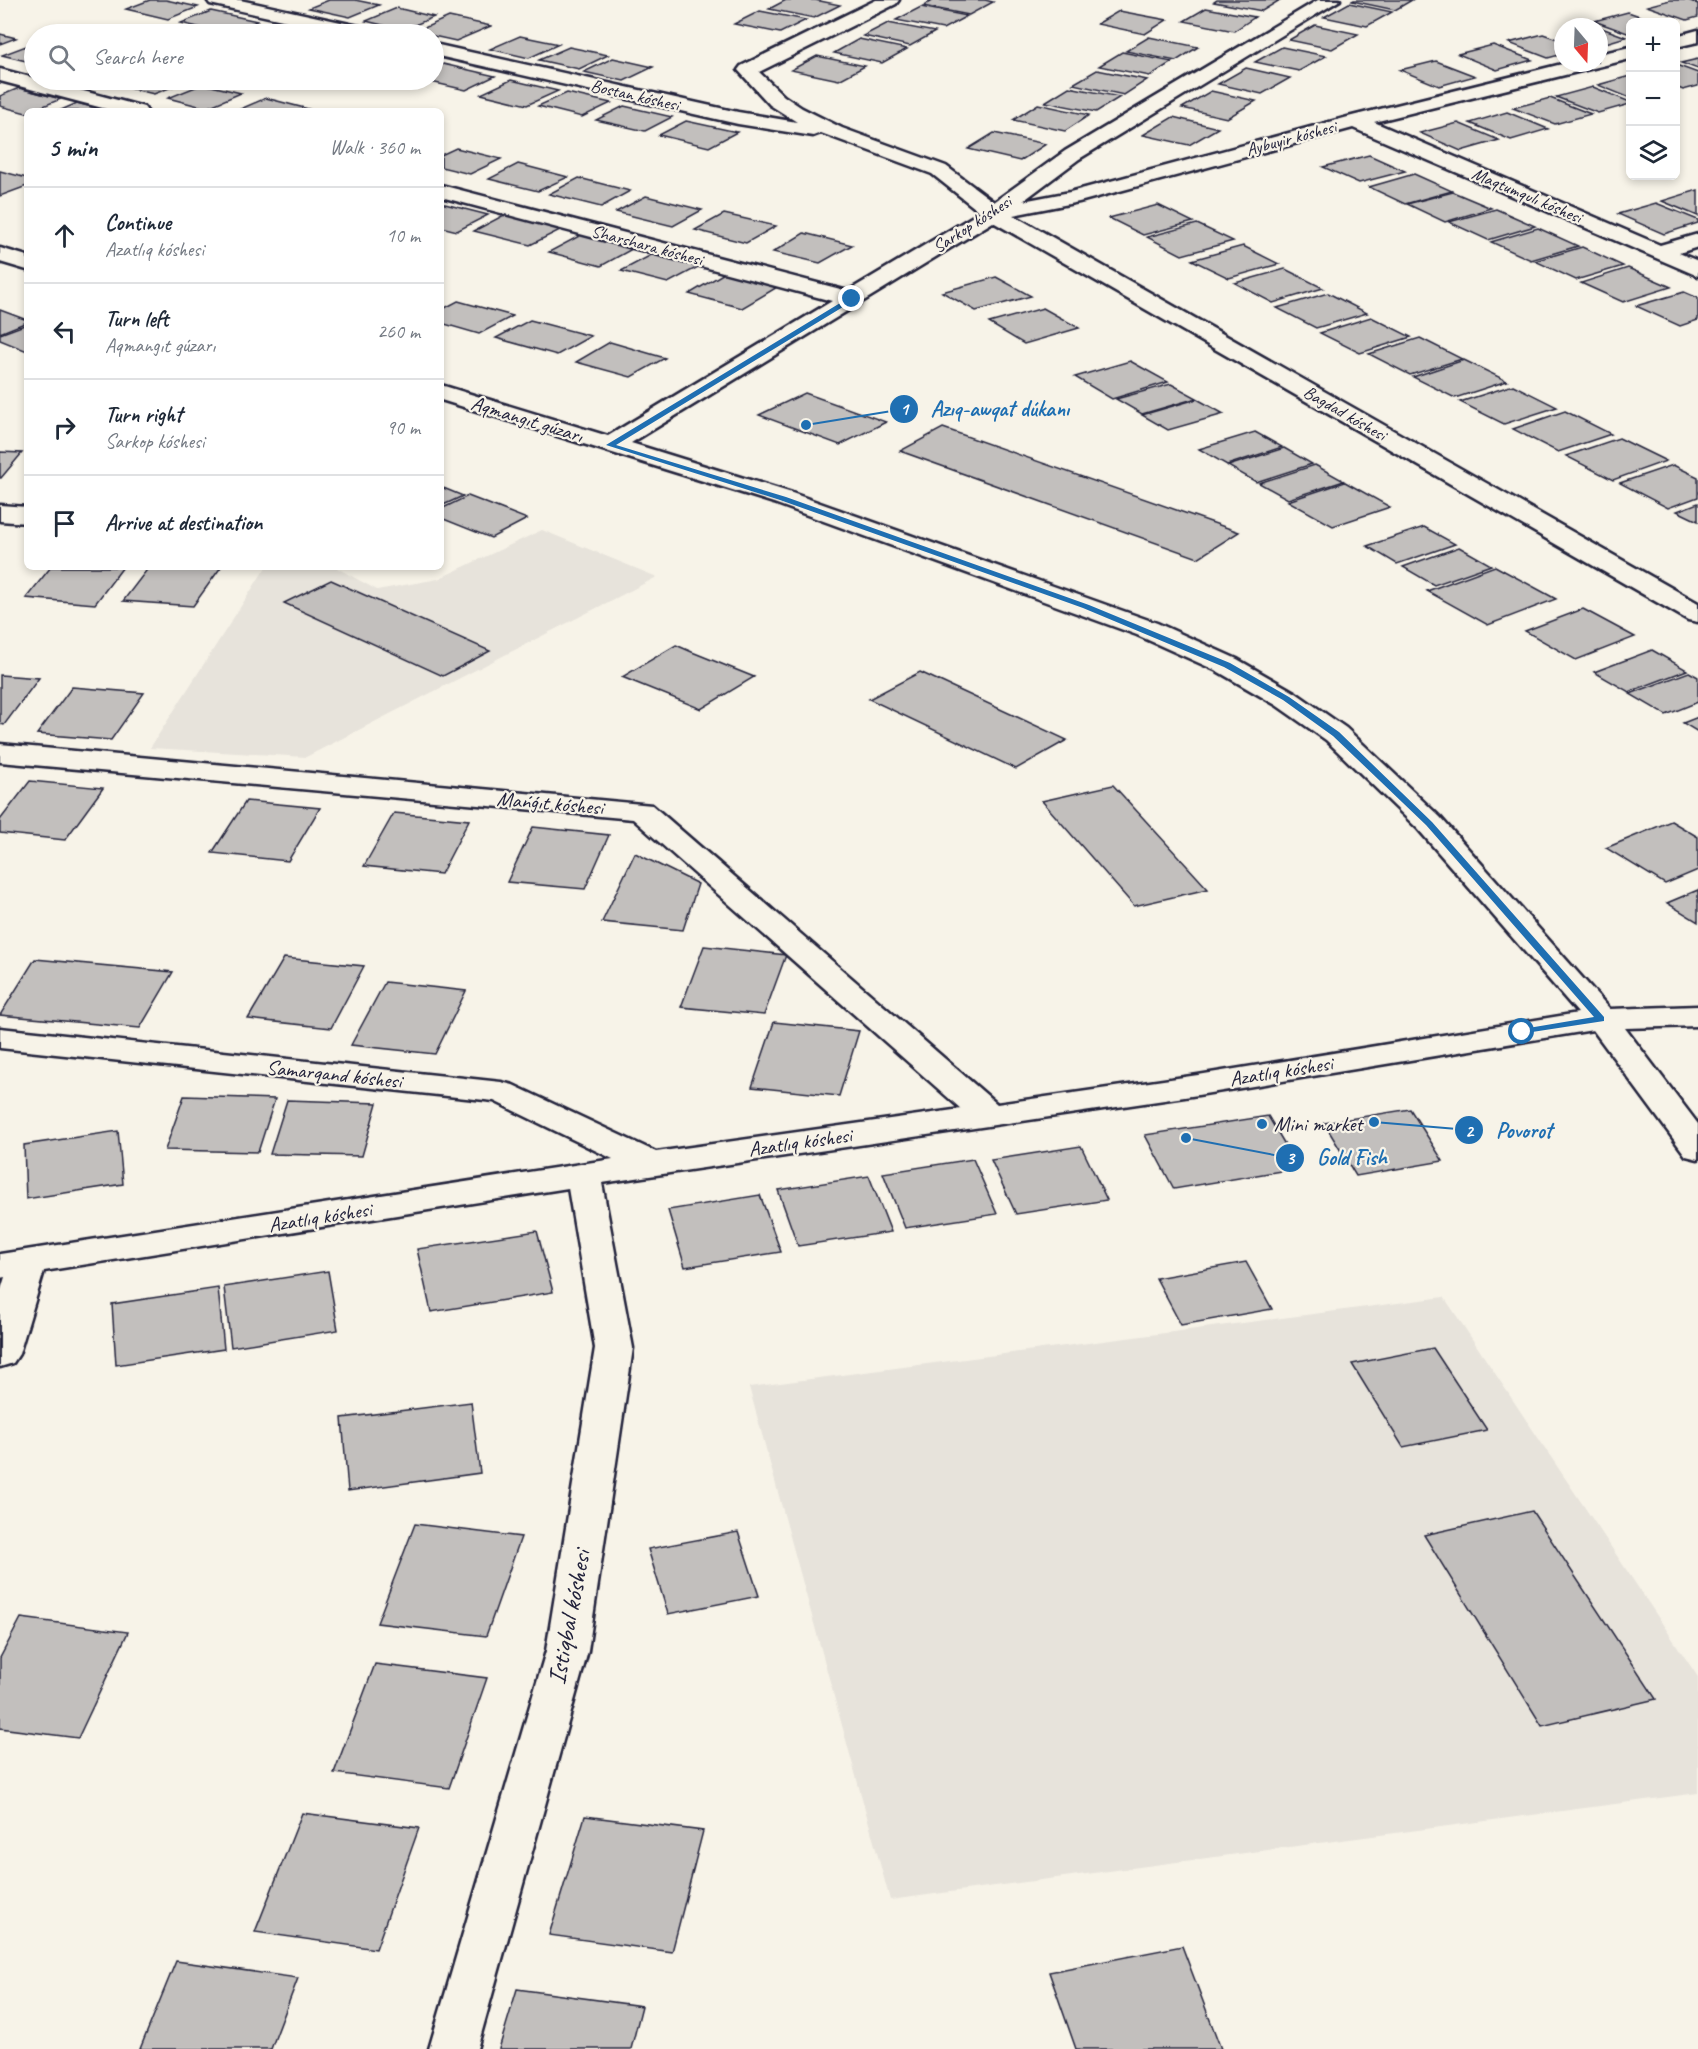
<!DOCTYPE html>
<html lang="en">
<head>
<meta charset="utf-8">
<style>
	body { margin:0; font-family:Caveat,sans-serif; background:#f2f2f3; color:#1f2937 }
	.controls { position:absolute; right:18px; top:18px; display:grid; overflow:hidden; border-radius:9px; box-shadow:0 3px 9px #0003 }
	.controls button { width:54px; height:54px; display:grid; place-items:center; padding:0; border:0; border-bottom:2px solid #e0e1e3; background:#fff; color:#1f2937; font:30px sans-serif }
	.compass { position:absolute; left:1554px; top:18px; width:54px; height:54px; border-radius:50%; background:#fff; box-shadow:0 3px 9px #0003; rotate:161deg }
	.stop { position:absolute; width:18px; height:18px; margin:-14px; border:4px solid #1f6fb2; border-radius:50%; background:#fff }
	.stop.end { background:#1f6fb2; border-color:#fff; box-shadow:0 2px 6px #0008 }
	.list { margin:0; padding:0; list-style:none }
	h2 { display:flex; justify-content:space-between; align-items:center; height:78px; margin:0; padding:0 24px; font-size:26px }
	h2 small { font-size:20px; font-weight:400; color:#747a83 }
	.list li { display:grid; grid-template-columns:39px 1fr auto; gap:18px; align-items:center; box-sizing:border-box; height:96px; padding:0 24px; border-top:2px solid #e0e1e3 }
	.list b { display:block; font-size:22px; white-space:nowrap }
	.list p { margin:0; font-size:20px; white-space:nowrap; color:#747a83 }
	.list em { font-size:20px; font-style:normal; color:#747a83 }
	.icon { flex:none; width:33px; height:33px; fill:none; stroke:currentColor; stroke-width:2; stroke-linecap:round; stroke-linejoin:round }
	.map { position:relative; flex:none; width:1698px; height:2049px; overflow:hidden }
	.search { position:absolute; background:#fff; box-shadow:0 3px 9px #0003; left:24px; top:24px; width:420px; height:66px; display:flex; align-items:center; gap:15px; box-sizing:border-box; padding:0 21px; border-radius:33px; color:#747a83; font-size:22px }
	.panel { position:absolute; background:#fff; box-shadow:0 3px 9px #0003; left:24px; top:108px; width:420px; height:462px; border-radius:9px }
	.map>svg:first-child { display:block }
	.built { fill:#e7e3db }
	.building { fill:#c2bfbd; stroke:#22223b; stroke-width:1.5 }
	.lines { fill:none; stroke-linecap:round; stroke-linejoin:round }
	.minor-casing { stroke:#22223b; stroke-width:5 }
	.minor { fill:#f7f3e8; fill-rule:evenodd }
	.route { fill:#1f6fb2 }
	.poi-dot { fill:#1f6fb2; stroke:#f7f3e8; stroke-width:2 }
	.labels { text-anchor:middle; dominant-baseline:central; stroke-width:4.5; stroke-linejoin:round; paint-order:stroke }
	.far-street-label { font-size:18px; fill:#22223b; stroke:#f7f3e8 }
	.street-label { font-size:21px; fill:#22223b; stroke:#f7f3e8 }
	.poi-label { font-size:21px; fill:#22223b; stroke:#f7f3e8; text-anchor:start }
	.near-street-label { font-size:26px; fill:#22223b; stroke:#f7f3e8 }
	.leader { fill:none; stroke:#1f6fb2; stroke-width:2 }
	.callout-dot { fill:#1f6fb2; stroke:#f7f3e8; stroke-width:2 }
	.mark-label { font-size:18px; text-anchor:middle; font-weight:bold; fill:#fff }
	.callout-label { font-size:22px; text-anchor:middle; font-weight:bold; fill:#1f6fb2; stroke:#f7f3e8; stroke-width:4.5; stroke-linejoin:round; paint-order:stroke }
</style>
</head>
<body>
<div class="map">
<svg width="1698" height="2049" viewBox="0 0 1698 2049">
	<rect width="100%" height="100%" fill="#f7f3e8"/>
	<filter id="ink" filterUnits="userSpaceOnUse"><feTurbulence type="fractalNoise" baseFrequency=".0167" numOctaves="2"/><feDisplacementMap in="SourceGraphic" scale="12" xChannelSelector="R" yChannelSelector="G"/><feConvolveMatrix kernelMatrix="1 2 1 2 8 2 1 2 1" color-interpolation-filters="sRGB"/></filter>
	<g filter="url(#ink)">
		<g class="built">
			<path d="M542,530L657,577L306,757L150,748L266,567H335L377,590L438,579Z"/>
			<path d="M1444,1297L1698,1677V1793L890,1900L749,1387Z"/>
		</g>
		<g class="building">
			<path d="M150,0H166L198,7L168,19L126,9Z"/>
			<path d="M329,0H355L379,5L350,17L309,8Z"/>
			<path d="M786,0H815L840,5L814,18L769,9Z"/>
			<path d="M933,0H985L993,2L969,15L923,6Z"/>
			<path d="M1217,0H1280L1262,11L1214,2Z"/>
			<path d="M1354,0H1412L1395,10L1352,1Z"/>
			<path d="M1670,0H1688L1698,4V17L1687,20L1647,6Z"/>
			<path d="M1349,3L1392,12L1367,26L1324,17Z"/>
			<path d="M921,7L967,16L943,29L896,20Z"/>
			<path d="M397,8L434,17L403,30L366,21Z"/>
			<path d="M1206,8L1255,17L1234,31L1184,21Z"/>
			<path d="M211,11L257,21L227,34L181,23Z"/>
			<path d="M760,11L806,20L780,33L734,24Z"/>
			<path d="M1119,11L1167,20L1145,34L1097,24Z"/>
			<path d="M1628,12L1657,22H1630V34L1594,21Z"/>
			<path d="M449,17L491,26L456,41L415,32Z"/>
			<path d="M888,23L935,32L910,46L863,36Z"/>
			<path d="M269,24L310,33L242,34Z"/>
			<path d="M1315,25L1358,34L1332,49L1289,40Z"/>
			<path d="M1599,27L1626,37L1599,45Z"/>
			<path d="M0,34L16,38L0,44Z"/>
			<path d="M1543,34L1563,41V54L1548,58L1509,43Z"/>
			<path d="M520,36L559,44L529,58L490,49Z"/>
			<path d="M1149,37L1198,47L1176,61L1126,51Z"/>
			<path d="M859,39L907,49L882,63L834,53Z"/>
			<path d="M34,43V63L2,55Z"/>
			<path d="M1493,45L1532,60L1497,70L1458,54Z"/>
			<path d="M569,47L608,55L579,69L539,60Z"/>
			<path d="M1282,47L1326,56L1299,71L1255,62Z"/>
			<path d="M1122,52L1172,62L1150,76L1099,66Z"/>
			<path d="M817,56L865,66L839,80L791,70Z"/>
			<path d="M613,58L653,67L624,81L584,72Z"/>
			<path d="M1698,59V69L1681,63Z"/>
			<path d="M1436,61L1475,76L1439,86L1400,70Z"/>
			<path d="M443,64L495,76L466,90L422,80H434V68Z"/>
			<path d="M1676,65L1698,73V86L1683,90L1676,87Z"/>
			<path d="M1246,68L1290,78L1262,94L1218,84Z"/>
			<path d="M1097,70L1147,80L1124,95L1073,84Z"/>
			<path d="M1630,76V98L1598,85Z"/>
			<path d="M123,80H181L187,81L154,94L112,84Z"/>
			<path d="M511,80L558,91L527,105L481,94Z"/>
			<path d="M203,84L241,93L206,108L168,98Z"/>
			<path d="M1069,87L1120,97L1096,112L1045,102Z"/>
			<path d="M1593,87L1630,102V104L1598,113L1556,97Z"/>
			<path d="M19,88L61,99L26,113L0,106V96Z"/>
			<path d="M1211,91L1256,101L1227,118L1182,108Z"/>
			<path d="M567,93L611,103L582,117L538,106Z"/>
			<path d="M266,98L308,109L303,111H236Z"/>
			<path d="M1550,98L1591,114L1555,124L1513,108Z"/>
			<path d="M77,103L108,111H59Z"/>
			<path d="M1038,104L1089,115L1065,131L1013,120Z"/>
			<path d="M624,106L672,117L645,131L596,120Z"/>
			<path d="M1507,112L1548,129L1511,140L1470,123Z"/>
			<path d="M1173,117L1218,128L1189,145L1143,135Z"/>
			<path d="M686,121L737,132L709,147L659,135Z"/>
			<path d="M1458,123L1499,140L1461,151L1420,133Z"/>
			<path d="M994,133L1046,144L1020,161L968,149Z"/>
			<path d="M456,148L501,159L470,174L441,167V155Z"/>
			<path d="M1369,155L1405,171L1359,183L1323,167Z"/>
			<path d="M518,164L568,177L538,191L489,179Z"/>
			<path d="M0,171L27,178V186L0,196Z"/>
			<path d="M1414,174L1452,191L1405,204L1369,187Z"/>
			<path d="M579,178L630,191L601,207L549,194Z"/>
			<path d="M1698,190V216L1662,201Z"/>
			<path d="M1453,192L1491,208L1445,222L1407,204Z"/>
			<path d="M646,196L702,210L673,226L616,212Z"/>
			<path d="M441,203L488,215L457,231L441,227Z"/>
			<path d="M1656,203L1698,220V223L1664,234L1618,214Z"/>
			<path d="M1158,205L1193,222L1143,235L1109,218Z"/>
			<path d="M1496,209L1535,226L1488,240L1449,222Z"/>
			<path d="M506,214L562,229L530,245L474,231Z"/>
			<path d="M724,214L776,226L746,243L695,230Z"/>
			<path d="M1197,224L1233,241L1182,255L1147,237Z"/>
			<path d="M1538,228L1578,246L1531,260L1491,242Z"/>
			<path d="M804,233L852,245L820,263L773,252Z"/>
			<path d="M581,235L632,249L601,266L549,252Z"/>
			<path d="M1243,246L1279,264L1229,278L1192,260Z"/>
			<path d="M1582,247L1623,266L1576,280L1535,261Z"/>
			<path d="M655,253L702,265L668,283L621,271Z"/>
			<path d="M1628,268L1671,287L1623,302L1581,283Z"/>
			<path d="M1285,269L1323,288L1273,303L1235,283Z"/>
			<path d="M726,272L779,286L742,308L689,294Z"/>
			<path d="M996,277L1031,296L976,311L942,292Z"/>
			<path d="M1684,292L1698,298V320L1680,326L1636,306Z"/>
			<path d="M1328,293L1367,313L1316,328L1277,308Z"/>
			<path d="M458,301L513,316L479,334L441,323V310Z"/>
			<path d="M1043,308L1079,328L1024,344L989,323Z"/>
			<path d="M0,310L27,320V322L0,333Z"/>
			<path d="M1371,317L1411,337L1360,353L1320,333Z"/>
			<path d="M530,320L591,336L557,355L496,338Z"/>
			<path d="M27,324V351L0,340V334Z"/>
			<path d="M1420,338L1462,359L1410,375L1369,354Z"/>
			<path d="M610,342L665,358L631,377L576,362Z"/>
			<path d="M1464,360L1507,381L1455,398L1413,377Z"/>
			<path d="M1130,361L1168,382L1112,399L1075,377Z"/>
			<path d="M1171,384L1197,398L1142,414L1116,399Z"/>
			<path d="M1513,385L1557,407L1504,424L1460,402Z"/>
			<path d="M805,393L886,422L840,445L759,415Z"/>
			<path d="M1197,399L1224,414L1168,430L1142,415Z"/>
			<path d="M1565,411L1611,434L1558,452L1513,429Z"/>
			<path d="M943,428L1239,532L1198,558L900,451Z"/>
			<path d="M1255,432L1282,447L1227,465L1199,449Z"/>
			<path d="M1619,438L1666,461L1613,480L1566,456Z"/>
			<path d="M1284,448L1312,464L1256,482L1228,466Z"/>
			<path d="M0,452L22,453L1,478H0Z"/>
			<path d="M1315,465L1344,481L1288,499L1259,483Z"/>
			<path d="M1673,465L1698,477V497L1668,508L1620,483Z"/>
			<path d="M1345,482L1390,507L1333,526L1288,501Z"/>
			<path d="M441,487L463,496L441,506Z"/>
			<path d="M468,496L527,519L491,538L441,518V509Z"/>
			<path d="M1698,503V521L1677,511Z"/>
			<path d="M1424,527L1455,544L1397,564L1367,546Z"/>
			<path d="M1459,547L1491,565L1434,585L1403,567Z"/>
			<path d="M1495,566L1556,599L1488,625L1427,591Z"/>
			<path d="M51,567H123L95,604L26,598Z"/>
			<path d="M149,567H221L193,606L123,601Z"/>
			<path d="M331,580L490,651L443,676L284,603Z"/>
			<path d="M1583,609L1635,637L1576,660L1525,631Z"/>
			<path d="M676,645L692,652L754,677L701,709L622,677Z"/>
			<path d="M1652,650L1687,670L1629,692L1594,672Z"/>
			<path d="M920,672L1067,740L1016,769L869,699Z"/>
			<path d="M1689,672L1698,677V702L1666,715L1630,694Z"/>
			<path d="M0,675L39,678L4,725L0,724Z"/>
			<path d="M72,687L144,693L111,740L37,734Z"/>
			<path d="M1698,717V732L1683,723Z"/>
			<path d="M30,781L103,788L65,840L0,833V820Z"/>
			<path d="M1113,785L1208,889L1134,906L1042,801Z"/>
			<path d="M246,801L320,808L288,861L212,853Z"/>
			<path d="M394,813L469,820L441,874L364,866Z"/>
			<path d="M1671,821L1698,837V870L1665,884L1606,848Z"/>
			<path d="M533,827L609,835L585,889L507,882Z"/>
			<path d="M635,853L698,884L683,930L602,922Z"/>
			<path d="M1698,890V922L1667,903Z"/>
			<path d="M704,946L786,955L764,1015L681,1007Z"/>
			<path d="M284,958L364,966L331,1028L248,1019Z"/>
			<path d="M35,959L173,972L140,1028L0,1015Z"/>
			<path d="M385,982L466,991L435,1054L351,1045Z"/>
			<path d="M774,1022L859,1031L839,1096L752,1087Z"/>
			<path d="M184,1096L275,1099L258,1152L165,1150Z"/>
			<path d="M287,1100L377,1103L362,1156L270,1154Z"/>
			<path d="M1410,1109L1443,1161L1356,1176L1324,1123Z"/>
			<path d="M1268,1116L1299,1168L1174,1189L1145,1135Z"/>
			<path d="M118,1131L123,1184L26,1199L24,1145Z"/>
			<path d="M1081,1146L1107,1200L1016,1214L991,1160Z"/>
			<path d="M973,1159L997,1214L905,1228L883,1173Z"/>
			<path d="M869,1176L891,1232L798,1246L778,1190Z"/>
			<path d="M760,1195L781,1252L685,1267L668,1210Z"/>
			<path d="M537,1231L553,1292L431,1312L417,1249Z"/>
			<path d="M1246,1262L1272,1309L1181,1325L1156,1278Z"/>
			<path d="M328,1271L338,1330L231,1347L224,1287Z"/>
			<path d="M218,1288L224,1349L116,1365L112,1304Z"/>
			<path d="M1433,1348L1487,1430L1403,1447L1352,1364Z"/>
			<path d="M471,1402L480,1473L348,1491L342,1418Z"/>
			<path d="M1532,1511L1656,1699L1542,1726L1424,1535Z"/>
			<path d="M415,1524L521,1537L486,1636L377,1623Z"/>
			<path d="M738,1532L759,1596L668,1614L648,1549Z"/>
			<path d="M21,1618L128,1632L78,1738L0,1728V1658Z"/>
			<path d="M375,1664L487,1678L449,1788L334,1773Z"/>
			<path d="M302,1813L419,1828L376,1949L255,1932Z"/>
			<path d="M585,1816L703,1831L672,1952L549,1935Z"/>
			<path d="M1182,1946L1221,2049H1076L1049,1972Z"/>
			<path d="M176,1961L298,1978L271,2049H140Z"/>
			<path d="M517,1989L642,2006L631,2049H499Z"/>
		</g>
		<g class="lines">
			<defs>
				<g id="minor">
					<path d="M207,0H240L368,28L377,34H346L210,4Z"/>
					<path d="M876,0H899L896,4L759,72L784,96L802,108L842,128L946,166L994,202L1065,151L1318,0H1340L1079,159L1023,201L1070,192L1348,117L1566,63H1599V54L1630,47V59L1374,122L1660,245L1698,234V247L1679,253L1698,261V276L1353,128L1079,202L1013,215L1698,603V622L1688,620L993,222L631,443L792,493L1157,623L1237,659L1296,693L1346,728L1440,817L1610,1009L1698,1006V1026L1625,1028L1698,1124V1159L1686,1156L1593,1030L1198,1095L602,1183L633,1348L588,1651L477,2049H429L546,1651L595,1348L568,1188L44,1271L19,1354L13,1363L0,1367V1293L5,1277L0,1278V1254L613,1159L494,1101L0,1048V1028L501,1082L513,1085L656,1152L961,1109L633,819L0,762V744L652,805L997,1104L1198,1075L1578,1013L1418,829L1326,740L1276,705L1217,671L1137,635L774,503L441,400V385L608,436L832,301L441,197V185L848,291L980,212L932,174L821,133L813,136L738,124L434,55V44L738,112L797,122L770,105L738,70L741,66Z"/>
					<path d="M1698,30V42L1676,47V36Z"/>
					<path d="M0,69L144,107L147,111H114L0,81Z"/>
					<path d="M0,248L27,256V270L0,262Z"/>
					<path d="M0,505L27,507V523L0,521Z"/>
				</g>
			</defs>
			<use href="#minor" class="minor-casing"/>
			<use href="#minor" class="minor"/>
		</g>
	</g>
	<path class="route" d="M850,297L856,299L616,445L786,497L1089,605L1230,663L1289,697L1339,732L1432,822L1604,1017V1021L1519,1034L1517,1032L1522,1029L1594,1017L1426,825L1333,736L1283,700L1224,667L1083,608L780,500L606,445Z"/>
	<circle class="poi-dot" cx="1262" cy="1124" r="6"/>
	<g class="labels">
		<g class="far-street-label">
			<text transform="translate(635 95) rotate(13)">Bostan kóshesi</text>
			<text transform="translate(1291 138) rotate(-15)">Aybuyir kóshesi</text>
			<text transform="translate(1527 195) rotate(23)">Maqtumqulı kóshesi</text>
			<text transform="translate(972 224) rotate(-33)">Sarkop kóshesi</text>
			<text transform="translate(647 245) rotate(15)">Sharshara kóshesi</text>
			<text transform="translate(1345 413) rotate(30)">Bagdad kóshesi</text>
		</g>
		<g class="street-label">
			<text transform="translate(527 419) rotate(17)">Aqmangıt gúzarı</text>
			<text transform="translate(550 803) rotate(5)">Mańǵıt kóshesi</text>
			<text transform="translate(1281 1071) rotate(-9)">Azatlıq kóshesi</text>
			<text transform="translate(334 1074) rotate(6)">Samarqand kóshesi</text>
			<text transform="translate(800 1142) rotate(-8)">Azatlıq kóshesi</text>
			<text transform="translate(320 1217) rotate(-9)">Azatlıq kóshesi</text>
		</g>
		<g class="poi-label">
			<text x="1274" y="1124">Mini market</text>
		</g>
		<g class="near-street-label">
			<text transform="translate(569 1617) rotate(-79)">Istiqbal kóshesi</text>
		</g>
	</g>
	<path class="leader" d="M806 425L904 409M1374 1122L1469 1130M1186 1138L1290 1158"/>
	<g class="callout-dot">
		<circle cx="806" cy="425" r="6"/>
		<circle cx="1374" cy="1122" r="6"/>
		<circle cx="1186" cy="1138" r="6"/>
		<circle cx="904" cy="409" r="15"/>
		<circle cx="1469" cy="1130" r="15"/>
		<circle cx="1290" cy="1158" r="15"/>
	</g>
	<g class="mark-label">
		<text x="904" y="415">1</text>
		<text x="1469" y="1137">2</text>
		<text x="1290" y="1164">3</text>
	</g>
	<g class="callout-label">
		<text x="1000" y="416">Azıq-awqat dúkanı</text>
		<text x="1524" y="1138">Povorot</text>
		<text x="1352" y="1165">Gold Fish</text>
	</g>
</svg>
<div class="controls">
<button>+</button>
<button>−</button>
<button><svg class="icon" aria-label="layers" viewBox="0 0 24 24"><path d="M12 4l9 5-9 5-9-5zM3 14l9 5 9-5"/></svg></button>
</div>
<svg class="compass" viewBox="-18 -18 36 36"><path d="M0-13l5 13h-10z" fill="#e53935"/><path d="M0 13l5-13h-10z" fill="#747a83"/></svg>
<div class="stop" style="left:1522px;top:1032px"></div>
<div class="stop end" style="left:852px;top:299px"></div>
<div class="search"><svg class="icon" aria-label="search" viewBox="0 0 24 24"><circle cx="10" cy="10" r="6"/><path d="M15 15l6 6"/></svg>Search here</div>
<section class="panel">
<h2>5 min<small>Walk · 360 m</small></h2>
<ul class="list">
<li><svg class="icon" aria-label="ahead" viewBox="0 0 24 24"><path d="M12 20V5M6 11l6-6 6 6"/></svg><div><b>Continue</b><p>Azatlıq kóshesi</p></div><em>10 m</em></li>
<li><svg class="icon" aria-label="left" viewBox="0 0 24 24"><path d="M17 20v-9H6M10 6l-5 5 5 5"/></svg><div><b>Turn left</b><p>Aqmangıt gúzarı</p></div><em>260 m</em></li>
<li><svg class="icon" aria-label="right" viewBox="0 0 24 24"><path d="M7 20v-9h11M14 6l5 5-5 5"/></svg><div><b>Turn right</b><p>Sarkop kóshesi</p></div><em>90 m</em></li>
<li><svg class="icon" aria-label="arrive" viewBox="0 0 24 24"><path d="M6 21V4h12l-3 4 3 4H6"/></svg><div><b>Arrive at destination</b></div></li>
</ul>
</section>
</div>
</body>
</html>
